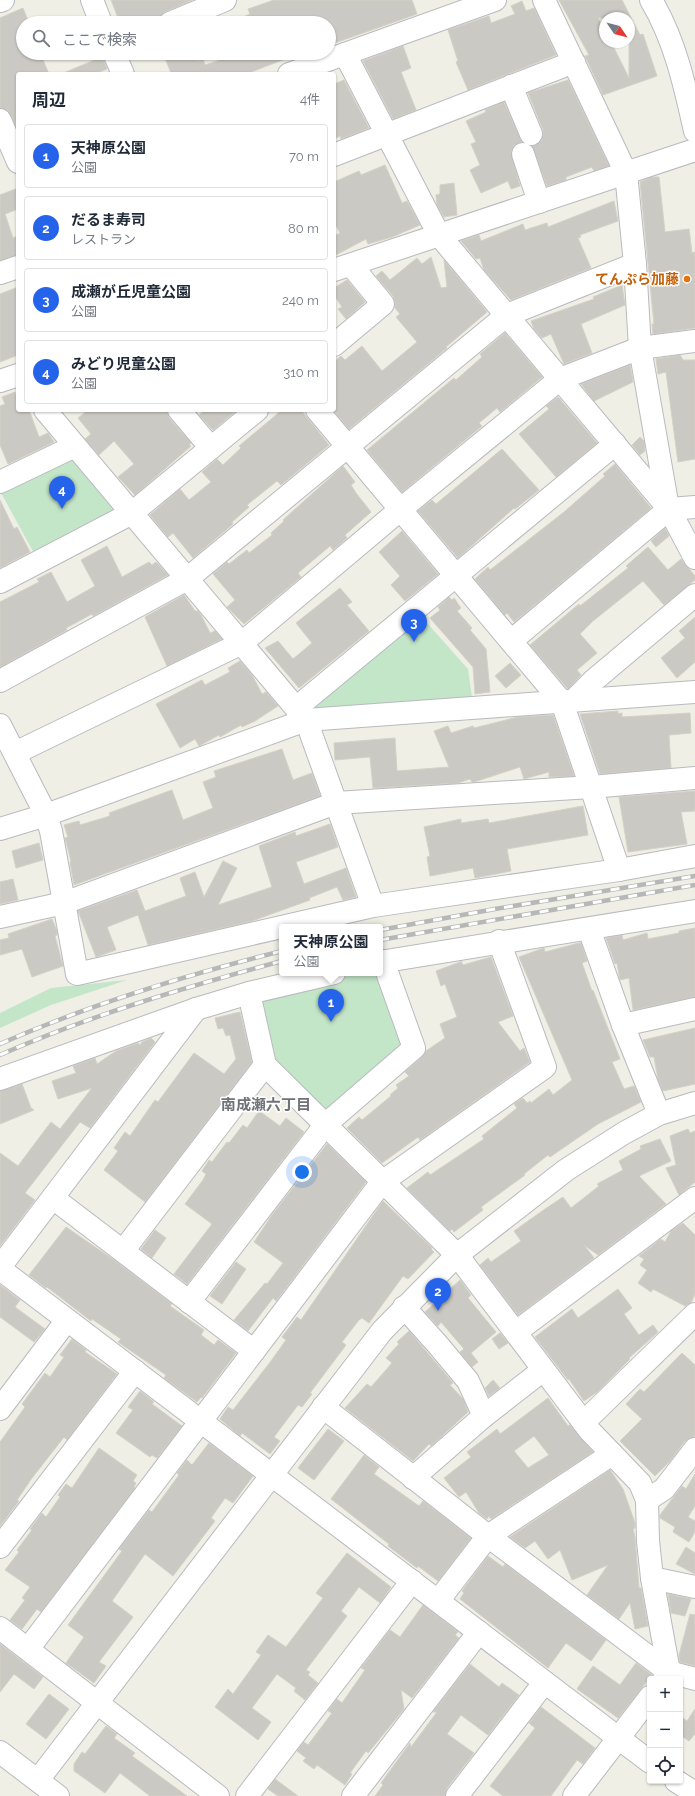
<!DOCTYPE html>
<html lang="ja">
<head>
<meta charset="utf-8">
<style>
	body { margin:0; font-family:Raleway,"Noto Sans JP",sans-serif; background:#f6f6f7; color:#1f2937 }
	.controls { position:absolute; right:12px; bottom:12px; display:grid; overflow:hidden; border-radius:4px; box-shadow:0 1px 3px #0004 }
	.controls button { width:36px; height:36px; display:grid; place-items:center; padding:0; border:0; border-bottom:1px solid #e0e1e3; background:#fff; color:#1f2937; font:20px sans-serif }
	.compass { position:absolute; left:599px; top:12px; width:36px; height:36px; border-radius:50%; background:#fff; box-shadow:0 1px 3px #0004; rotate:125deg }
	.you { position:absolute; left:302px; top:1172px; width:14px; height:14px; margin:-10px; border:3px solid #fff; border-radius:50%; background:#1a73e8; box-shadow:0 0 0 6px #1a73e833 }
	.badge { display:grid; place-items:center; width:26px; height:26px; border-radius:50%; background:#2563eb; color:#fff; font-size:13px; font-weight:700 }
	.pin { position:absolute; translate:-50% -33px; filter:drop-shadow(0 1px 2px #0008) }
	.pin::after { content:''; position:absolute; top:21px; width:14px; height:12px; background:inherit; clip-path:polygon(0 0,100% 0,50% 100%) }
	.popup { position:absolute; left:279px; top:924px; width:104px; height:52px; box-sizing:border-box; display:grid; place-content:center; border-radius:4px; background:#fff; filter:drop-shadow(0 1px 3px #0005); font-size:13px; white-space:nowrap; color:#747a83 }
	.popup b { font-size:15px; color:#1f2937 }
	.popup::after { content:''; position:absolute; left:50%; top:100%; margin-left:-8px; border:8px solid transparent; border-top-color:#fff }
	.list { margin:0; padding:0; list-style:none }
	h2 { display:flex; justify-content:space-between; align-items:center; height:52px; margin:0; padding:0 16px; font-size:17px }
	h2 small { font-size:13px; font-weight:400; color:#747a83 }
	.list li { display:grid; grid-template-columns:26px 1fr auto; gap:12px; align-items:center; box-sizing:border-box; height:64px; margin:0 8px 8px; padding:0 8px; border:1px solid #e0e1e3; border-radius:4px }
	.list b { display:block; font-size:15px; white-space:nowrap }
	.list p { margin:0; font-size:13px; white-space:nowrap; color:#747a83 }
	.list em { font-size:13px; font-style:normal; color:#747a83 }
	.icon { flex:none; width:22px; height:22px; fill:none; stroke:currentColor; stroke-width:2; stroke-linecap:round; stroke-linejoin:round }
	.map { position:relative; flex:none; width:695px; height:1796px; overflow:hidden }
	.search { position:absolute; background:#fff; box-shadow:0 1px 3px #0004; left:16px; top:16px; width:320px; height:44px; display:flex; align-items:center; gap:10px; box-sizing:border-box; padding:0 14px; border-radius:22px; color:#747a83; font-size:15px }
	.panel { position:absolute; background:#fff; box-shadow:0 1px 3px #0004; left:16px; top:72px; width:320px; height:340px; border-radius:4px }
	.map>svg:first-child { display:block }
	.green { fill:#c4e6c8 }
	.building { fill:#cbc9c3; stroke:#d4d1c5; fill-rule:evenodd }
	.lines { fill:none; stroke-linecap:round; stroke-linejoin:round }
	.minor-casing { stroke:#b8babf; stroke-width:24 }
	.minor { stroke:#fff; stroke-width:22 }
	.rail-casing { stroke:#b6b7b7; stroke-width:4.5 }
	.rail { stroke:#fff; stroke-width:3; stroke-dasharray:9; stroke-linecap:butt }
	.food-dot { fill:#e8710a; stroke:#fff; stroke-width:1.5 }
	.labels { text-anchor:middle; dominant-baseline:central; stroke-width:3; stroke-linejoin:round; paint-order:stroke }
	.food-label { font-size:14px; font-weight:bold; fill:#c56008; stroke:#fff; text-anchor:end }
	.neighbourhood-label { font-size:15px; font-weight:bold; fill:#6f7278; stroke:#fff }
</style>
</head>
<body>
<div class="map">
<svg width="695" height="1796" viewBox="0 0 695 1796">
	<rect width="100%" height="100%" fill="#efefe6"/>
	<g class="green">
		<path d="M67,457L79,459L116,503L114,515L35,555L0,491Z"/>
		<path d="M419,614L468,669L472,697L313,710L310,704Z"/>
		<path d="M357,973H378L406,1046L333,1109L322,1110L272,1058L259,997Z"/>
		<path d="M127,980L51,1005L0,1028V1013L51,988Z"/>
	</g>
	<g class="building">
		<path d="M111,0H192L165,12L160,16L158,23H120Z"/>
		<path d="M274,0H412L417,14L329,45V23H229L250,14L248,9Z"/>
		<path d="M559,0H622L640,35L643,34L657,76L603,95L585,56L589,55ZM598,18H629V78L611,42H605V31Z"/>
		<path d="M522,1L526,11L534,8L556,55L468,90L456,62L458,61L448,30L489,16L491,23L515,14L511,6Z"/>
		<path d="M23,8L29,23H23V53H40L49,74H18V130L8,110L0,108V18Z"/>
		<path d="M403,46L411,68L401,72L416,110L393,119L363,61Z"/>
		<path d="M163,53H194L198,61L203,59L205,65L233,56L232,53L298,54L246,74H168L171,73Z"/>
		<path d="M102,57L107,69L94,74H61Z"/>
		<path d="M344,80L369,128L341,139L340,136L334,139V84Z"/>
		<path d="M568,80L609,166L594,171L592,167L566,177V180L547,186L532,146L541,141L543,135V130L528,93Z"/>
		<path d="M504,102L522,142L514,145L511,152L520,186L511,189L508,181L481,193L470,170L480,165L471,144L476,142L466,121L486,112L485,110Z"/>
		<path d="M385,165L402,203L407,201L420,225L392,237L368,244L366,239L334,256V236L340,233L334,222V182L359,171L361,175Z"/>
		<path d="M652,177H659L665,232L689,229L692,253L695,252V328L653,334L652,324H654L640,182Z"/>
		<path d="M454,183L457,215L444,217L437,205L436,195L440,194V185Z"/>
		<path d="M18,188V209L5,214L13,238L18,236V255L0,260V195Z"/>
		<path d="M614,201L618,221L580,235L581,237L578,238L591,268L511,300L484,270L480,258L476,259L461,241L479,235L481,241L523,224L525,230L547,223L548,227Z"/>
		<path d="M431,257L441,288L447,287L444,260L487,312L446,347L447,348L349,429L334,411V362L341,356L345,360L362,346L382,371L417,342L396,317L400,314L395,308V302L393,296L376,276L382,271L390,280L417,258L422,264Z"/>
		<path d="M347,280L365,302L346,319L338,309L342,307L334,295V288Z"/>
		<path d="M622,285L625,305L581,324L592,353L564,364L551,334L542,338L534,329L531,321L594,299L593,297Z"/>
		<path d="M18,287V355L0,362V294Z"/>
		<path d="M505,333L542,377L500,412L497,408L479,423L482,426L402,492L367,450L454,378L456,380L482,357L480,354Z"/>
		<path d="M680,355L683,360H695V459L678,462L666,372L658,374L656,359Z"/>
		<path d="M630,365L633,382L594,401L581,384Z"/>
		<path d="M15,392L18,400V410H29L39,437L48,433L54,442L8,464L0,445V406L5,404L2,397Z"/>
		<path d="M558,397L597,443L556,477L519,434L549,409L546,406Z"/>
		<path d="M88,410H167L169,418L191,443L189,445L191,446L135,495L118,477L134,464L114,441L99,455L85,439L91,434L78,418Z"/>
		<path d="M205,410H237L213,430L199,415Z"/>
		<path d="M282,410H301L329,445L281,485L277,481L247,505L249,507L232,522L233,524L193,558L173,533L168,537L150,515L180,489L189,500L211,482L202,472L217,459L223,465L241,448L239,446Z"/>
		<path d="M640,437L644,441L645,451L640,455L632,445Z"/>
		<path d="M502,449L539,490L515,509L514,508L458,558L418,511L432,500L436,504Z"/>
		<path d="M615,464L651,508L514,622L507,613L505,615L475,579L488,567L490,570L564,512L605,476L603,474Z"/>
		<path d="M343,466L355,482L351,485L356,493L371,512L345,535L347,538L333,550L330,546L298,573L301,577L244,624L227,607L235,600L213,574L227,562L229,564L247,550L249,553L272,535L271,533L284,521L283,520Z"/>
		<path d="M0,500L14,529L17,527L30,552L0,568Z"/>
		<path d="M665,528L669,536L656,547L651,541Z"/>
		<path d="M402,531L438,574L405,601L391,585L400,576L379,552Z"/>
		<path d="M107,546L122,577L149,562L152,565L156,562L168,575L93,616L92,614L66,628L67,630L0,667V602L39,582L37,579L51,572L67,602L95,586L81,560Z"/>
		<path d="M648,547L668,570L681,559L695,576V580L664,605L643,581L593,621L580,634L597,653L577,670L581,675L568,689L530,645L579,604L580,606L628,568L626,566Z"/>
		<path d="M340,588L352,602L347,605L369,631L299,688L265,648L278,641L293,659L312,643L296,623Z"/>
		<path d="M184,595L195,611H198L201,615L210,633L215,631L222,639L167,666L145,617Z"/>
		<path d="M449,597L452,600L454,598L461,608L457,611L472,628L470,630L486,649L490,692L475,694L473,667L430,618L440,610L438,607Z"/>
		<path d="M695,617V662L677,678L661,658L685,638L679,631Z"/>
		<path d="M240,661L252,675L262,694L266,692L278,706L255,721L242,727L241,725L220,737L219,735L199,746L195,739L180,748L156,704L202,680L205,685L230,672L228,668Z"/>
		<path d="M510,663L521,675L506,688L495,676Z"/>
		<path d="M618,711V714L622,713V717L690,713L691,733L669,735L671,768L600,774L580,714Z"/>
		<path d="M553,715L574,776L549,777V772L524,779L520,767L474,782H472L470,779L458,783L373,788L370,757L335,760L334,743L395,738L397,771L449,767L434,731L448,726L451,733L473,726L474,728L518,717Z"/>
		<path d="M282,749L293,780L312,773L320,796L74,885L70,862L71,861L65,838L68,837L64,825L79,821L80,825L110,816L109,813L172,790L183,820L213,808L203,782L216,777L214,771Z"/>
		<path d="M695,791V811L681,812L687,844L628,852L619,797Z"/>
		<path d="M583,806L588,835L507,849L511,871L475,878L473,868L430,876L427,857L430,856L424,827L461,819V823L488,819L489,823Z"/>
		<path d="M330,824L338,847L296,862L304,884L346,868L356,897L343,900L337,887L309,898L310,900L252,921L148,945L138,915L107,927L116,950L96,957L78,911L137,890L145,911L186,896L180,878L195,872L204,897L223,861L237,868L218,905L272,887L259,846L295,832L296,836Z"/>
		<path d="M39,843L43,860L16,868L12,851Z"/>
		<path d="M13,879L18,900L0,904V882Z"/>
		<path d="M52,919L57,931V935L55,936L63,966L32,977L22,949L0,955V940L9,938L8,934Z"/>
		<path d="M695,928V997L633,1010L629,978L620,980L617,963L615,964L606,938L622,935L623,940L647,933L648,939L679,933V931Z"/>
		<path d="M579,943H581L587,961L582,963L592,991L593,990L620,1059L612,1062L624,1089L634,1086L641,1102L598,1124L550,1157L548,1155L524,1174L525,1175L481,1207L483,1210L454,1232L452,1229L450,1231L407,1188L428,1172L430,1175L484,1139L482,1136L517,1108L514,1104L523,1098L527,1103L530,1101L531,1103L549,1089L553,1095L572,1080L519,957L541,949L544,948L545,952Z"/>
		<path d="M491,957L513,1016L498,1022L520,1051L524,1048L530,1062L420,1140L418,1137L382,1163L347,1128L359,1117L362,1120L391,1096L390,1095L398,1088L396,1085L409,1076L405,1072L422,1057L426,1051L445,1038L440,1024L457,1017L445,984L441,986L436,971L460,962L461,961L463,965Z"/>
		<path d="M240,1012L252,1062L145,1202L104,1170L118,1151L114,1148L125,1132L130,1136L155,1100L158,1102L194,1053L224,1074L236,1059L230,1035L226,1036L223,1028L218,1029L215,1018Z"/>
		<path d="M695,1028V1084L663,1091L658,1079L654,1057H650L643,1040Z"/>
		<path d="M151,1038L155,1042L90,1128L80,1122L25,1193L35,1200L0,1246V1153L18,1166L51,1122L60,1129L92,1088L58,1099L52,1081L76,1073L73,1066L95,1058L97,1064L116,1051L138,1043L140,1045L142,1042Z"/>
		<path d="M22,1084L31,1108L34,1110L0,1124V1091Z"/>
		<path d="M259,1111L280,1126L286,1118L304,1132L187,1284L174,1274L212,1224L185,1204L203,1180L206,1174L202,1171L209,1160L212,1162L227,1142L229,1143L243,1125L247,1128Z"/>
		<path d="M688,1129L690,1133L695,1131V1182L679,1195L666,1168L676,1165L670,1136Z"/>
		<path d="M660,1139L671,1161L639,1176L666,1204L598,1255L584,1245L594,1258L518,1315L480,1265L488,1258L491,1262L521,1241L514,1231L545,1209L563,1197L571,1208L599,1186L597,1184L623,1170L619,1161L641,1149L640,1146Z"/>
		<path d="M327,1144L366,1182L276,1301L273,1298L248,1331L234,1320L265,1283L267,1284L283,1263L254,1242L272,1215Z"/>
		<path d="M383,1201L432,1248L431,1249L434,1252L408,1279L403,1276L369,1323L362,1318L359,1320L342,1342L346,1345L310,1393L312,1394L302,1407L298,1405L274,1437L280,1441L270,1454L242,1433L240,1436L220,1419L228,1407L233,1410L271,1361L286,1340L282,1337L297,1317L301,1320Z"/>
		<path d="M683,1223L695,1235V1294L691,1303L685,1306L653,1289L651,1292L638,1283L647,1270L640,1265L644,1259L639,1256L661,1239L665,1242L671,1231Z"/>
		<path d="M66,1227L114,1260L172,1304L170,1306L204,1330L201,1335L214,1345L218,1340L236,1353L202,1398L201,1397L197,1402L164,1378L166,1375L118,1342L121,1339L92,1319L91,1321L47,1287L46,1288L29,1275Z"/>
		<path d="M155,1230L166,1238L152,1258L141,1249Z"/>
		<path d="M236,1262L246,1269L222,1304L210,1296Z"/>
		<path d="M460,1280L471,1295L468,1298L496,1332L471,1353L478,1362L472,1367L460,1352L464,1349L441,1322L438,1326L425,1312Z"/>
		<path d="M0,1285L20,1300L15,1307L45,1329L34,1342L0,1317Z"/>
		<path d="M618,1289L632,1308L624,1314L639,1335L653,1325L658,1332L629,1358L630,1359L597,1392L584,1401L569,1379L568,1380L535,1337L572,1309L578,1318Z"/>
		<path d="M409,1331L453,1383L450,1385L463,1399L468,1412L431,1446L429,1444L413,1461L345,1408L367,1384L371,1387L392,1363L386,1358L399,1344L397,1342Z"/>
		<path d="M500,1333L508,1343L499,1349L492,1339Z"/>
		<path d="M72,1339L86,1350L85,1352L117,1374L67,1440L64,1437L32,1478L17,1500L19,1501L0,1526V1442L25,1407L22,1404L45,1373L50,1377L64,1357L60,1355Z"/>
		<path d="M682,1353L695,1365V1436L685,1441L670,1461L655,1476L620,1441L642,1419L626,1404L640,1389L644,1392Z"/>
		<path d="M493,1380L500,1388L489,1396L485,1388Z"/>
		<path d="M140,1391L154,1402L152,1404L182,1426L157,1458L152,1455L150,1457L116,1433L133,1410L128,1407Z"/>
		<path d="M548,1398L568,1426L570,1425L593,1452L491,1519L489,1516L487,1519L479,1513L466,1492L459,1497L444,1478L471,1457L467,1452L497,1429L500,1434ZM534,1436L549,1455L528,1468L514,1451Z"/>
		<path d="M328,1429L344,1441L314,1480L298,1468Z"/>
		<path d="M209,1443L253,1476L233,1503L225,1498L211,1518L215,1521L173,1576L145,1554L112,1601L133,1617L99,1662L106,1666L94,1683L66,1663L84,1637L68,1625L122,1551L119,1549L149,1510L152,1512L179,1475L177,1473L187,1460L192,1465Z"/>
		<path d="M99,1448L137,1475L133,1481L136,1483L134,1487L135,1488L41,1612L37,1609L22,1629L10,1620L25,1600L22,1598L30,1587L5,1570L19,1552L17,1550L32,1530L30,1529L42,1513L46,1517L60,1497L58,1495L66,1484L72,1488Z"/>
		<path d="M364,1455L379,1467L374,1474L419,1506L423,1501L471,1538L438,1581L418,1566L417,1568L388,1546L389,1544L331,1499Z"/>
		<path d="M610,1470L623,1489L635,1523V1528L633,1529L635,1537L639,1588H641L648,1626L635,1629L630,1603L619,1619L587,1595L608,1565L572,1580L560,1550L548,1559L535,1541L525,1548L510,1537Z"/>
		<path d="M695,1474V1506L688,1517L695,1521V1532L689,1542L673,1532L675,1527L660,1518V1515L682,1486L686,1489Z"/>
		<path d="M686,1547L695,1553V1574L676,1564Z"/>
		<path d="M347,1553L391,1587L380,1603L359,1587L341,1611L347,1616L306,1670L310,1672L308,1675L318,1683L305,1700L294,1691L296,1688L277,1674L252,1708L271,1722L258,1740L215,1707L228,1689L233,1694L261,1655L256,1652L268,1635L286,1647L323,1598L316,1593Z"/>
		<path d="M488,1556L503,1567L505,1564L606,1640L591,1661L566,1643L548,1668L460,1599L464,1593L462,1591Z"/>
		<path d="M668,1594L691,1599L685,1616L671,1613Z"/>
		<path d="M423,1605L458,1632L455,1635L459,1638L412,1698L401,1690L404,1709L368,1753L366,1751L350,1773L352,1774L345,1785L317,1765L314,1769L303,1761L306,1758L297,1751L304,1742L308,1745L332,1713L328,1711L337,1699L342,1703L365,1670L361,1668L390,1630L400,1637Z"/>
		<path d="M690,1614L695,1615V1666L680,1662L679,1655Z"/>
		<path d="M0,1644L43,1677L34,1689L14,1674L0,1692Z"/>
		<path d="M636,1663L652,1675L618,1718L577,1689L593,1666L620,1685Z"/>
		<path d="M470,1664L499,1687L502,1683L519,1695L488,1735L461,1715L447,1734L474,1753L447,1788L445,1796H375L383,1785L381,1783L410,1743L411,1747L437,1712H433Z"/>
		<path d="M49,1694L69,1709L46,1739L26,1724Z"/>
		<path d="M541,1707L595,1748L583,1764L577,1760L551,1796H503L490,1786L535,1728L529,1723Z"/>
		<path d="M695,1709V1734L689,1741L680,1735V1716L687,1721Z"/>
		<path d="M106,1726L117,1734L114,1738L135,1753L132,1756L187,1796H150L120,1773L105,1793L74,1771V1764L82,1752L85,1754Z"/>
		<path d="M275,1779L298,1796H278L268,1789Z"/>
	</g>
	<g class="lines">
		<defs>
			<g id="minor">
				<path d="M92,0L101,23"/>
				<path d="M544,0L626,173L635,264L640,348L668,508"/>
				<path d="M651,0C675,40 685,86 695,131"/>
				<path d="M0,1L3,0"/>
				<path d="M170,23L225,0"/>
				<path d="M114,53L123,74"/>
				<path d="M345,54L439,235L669,509L695,558"/>
				<path d="M289,74L495,0"/>
				<path d="M511,86L531,134"/>
				<path d="M0,120L18,162"/>
				<path d="M523,154L539,202"/>
				<path d="M334,155L574,62"/>
				<path d="M334,270L695,150"/>
				<path d="M0,273L18,267"/>
				<path d="M334,345L383,304L351,265"/>
				<path d="M0,381L18,375"/>
				<path d="M45,410L306,720L373,906"/>
				<path d="M179,410L211,448"/>
				<path d="M317,410L562,702L619,870"/>
				<path d="M0,482L75,446"/>
				<path d="M0,582L132,513L257,410"/>
				<path d="M511,641L669,509L695,507"/>
				<path d="M0,681L187,579L507,315L635,264"/>
				<path d="M573,701L593,681L695,595"/>
				<path d="M296,708L615,444"/>
				<path d="M0,725L46,815L51,831L77,974L373,906L619,870L695,856"/>
				<path d="M15,753L242,643L401,509L560,379L640,348L695,341"/>
				<path d="M0,829L46,815L306,720L695,692"/>
				<path d="M0,917L64,903L336,803L591,787L695,778"/>
				<path d="M589,929L623,1025L659,1114"/>
				<path d="M380,962L695,911"/>
				<path d="M249,993L265,1065L457,1255L590,1431L640,1483L647,1500L648,1541L652,1578L669,1672L664,1679"/>
				<path d="M623,1025L695,1009"/>
				<path d="M0,1079L196,1009L249,993L334,973"/>
				<path d="M53,1198L254,1351"/>
				<path d="M123,1251L265,1065"/>
				<path d="M0,1267L196,1009"/>
				<path d="M0,1269L650,1762"/>
				<path d="M189,1302L326,1124L414,1048L383,961"/>
				<path d="M404,1307L438,1345L468,1381L484,1416"/>
				<path d="M516,1332L695,1198"/>
				<path d="M323,1407L488,1536L669,1672L695,1679"/>
				<path d="M0,1409L67,1320"/>
				<path d="M584,1422L695,1314"/>
				<path d="M413,1478L484,1416L543,1370"/>
				<path d="M647,1500L664,1489L695,1449"/>
				<path d="M0,1547L135,1371"/>
				<path d="M652,1578L695,1587"/>
				<path d="M438,1601L488,1536L612,1454"/>
				<path d="M0,1628L218,1796"/>
				<path d="M28,1649L382,1182L545,1067L499,941"/>
				<path d="M0,1752L58,1796"/>
				<path d="M38,1780L382,1331L457,1255L566,1170L624,1133L659,1114L695,1103"/>
				<path d="M676,1781L695,1793"/>
				<path d="M247,1796L412,1581"/>
				<path d="M353,1796L479,1632"/>
				<path d="M457,1796L544,1683"/>
				<path d="M574,1796L650,1697"/>
			</g>
		</defs>
		<use href="#minor" class="minor-casing"/>
		<use href="#minor" class="minor"/>
		<defs>
			<g id="rail">
				<path d="M380,930L495,909L695,876"/>
				<path d="M380,940L695,885"/>
				<path d="M0,1044C91,1004 186,975 282,951"/>
				<path d="M0,1055C91,1015 186,987 282,961"/>
			</g>
		</defs>
		<use href="#rail" class="rail-casing"/>
		<use href="#rail" class="rail"/>
	</g>
	<circle class="food-dot" cx="687" cy="279" r="4"/>
	<g class="labels">
		<g class="food-label">
			<text x="679" y="279">てんぷら加藤</text>
		</g>
		<g class="neighbourhood-label">
			<text x="266" y="1105">南成瀬六丁目</text>
		</g>
	</g>
</svg>
<div class="controls">
<button>+</button>
<button>−</button>
<button><svg class="icon" aria-label="locate" viewBox="0 0 24 24"><circle cx="12" cy="12" r="6"/><path d="M12 2v4M12 18v4M2 12h4M18 12h4"/></svg></button>
</div>
<svg class="compass" viewBox="-18 -18 36 36"><path d="M0-13l5 13h-10z" fill="#e53935"/><path d="M0 13l5-13h-10z" fill="#747a83"/></svg>
<div class="you"></div>
<div class="pin badge" style="left:331px;top:1022px">1</div>
<div class="popup"><b>天神原公園</b>公園</div>
<div class="pin badge" style="left:438px;top:1311px">2</div>
<div class="pin badge" style="left:414px;top:642px">3</div>
<div class="pin badge" style="left:62px;top:509px">4</div>
<div class="search"><svg class="icon" aria-label="search" viewBox="0 0 24 24"><circle cx="10" cy="10" r="6"/><path d="M15 15l6 6"/></svg>ここで検索</div>
<section class="panel">
<h2>周辺<small>4件</small></h2>
<ul class="list">
<li><span class="badge">1</span><div><b>天神原公園</b><p>公園</p></div><em>70 m</em></li>
<li><span class="badge">2</span><div><b>だるま寿司</b><p>レストラン</p></div><em>80 m</em></li>
<li><span class="badge">3</span><div><b>成瀬が丘児童公園</b><p>公園</p></div><em>240 m</em></li>
<li><span class="badge">4</span><div><b>みどり児童公園</b><p>公園</p></div><em>310 m</em></li>
</ul>
</section>
</div>
</body>
</html>
